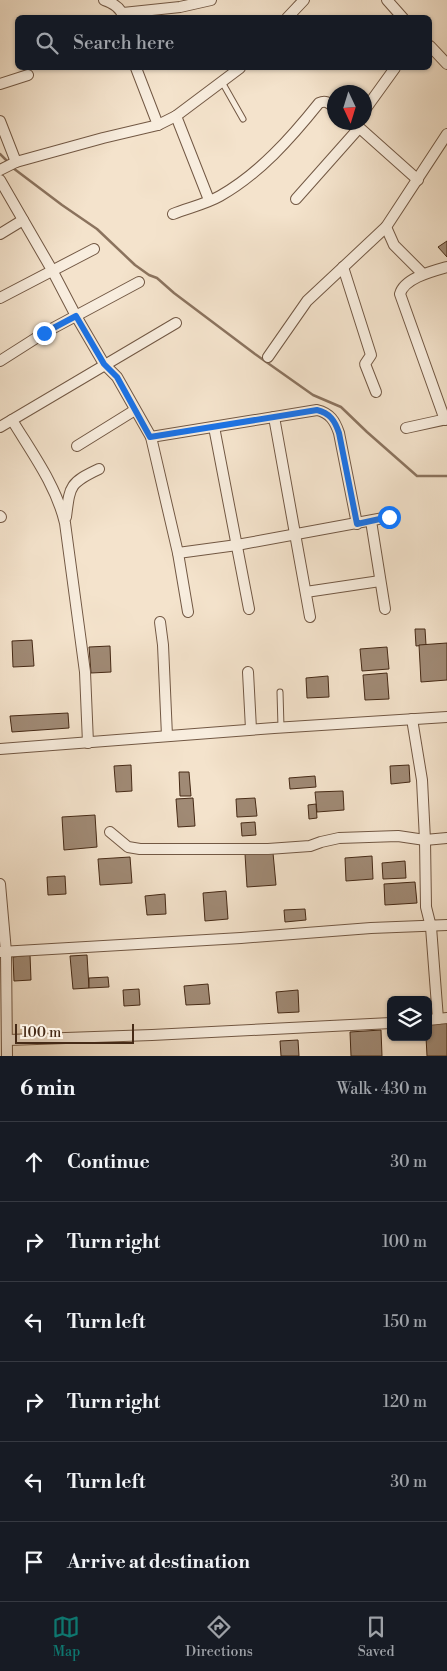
<!DOCTYPE html>
<html lang="en">
<head>
<meta charset="utf-8">
<style>
	body { margin:0; font-family:"Libre Bodoni",serif; background:#20242c; color:#f1f3f6 }
	.controls { position:absolute; right:15px; bottom:15px; display:grid; overflow:hidden; border-radius:8px; box-shadow:0 1px 4px #0004 }
	.controls button { width:45px; height:45px; display:grid; place-items:center; padding:0; border:0; border-bottom:1px solid #363941; background:#171b24; color:#f1f3f6; font:25px sans-serif }
	.compass { position:absolute; left:327px; top:85px; width:45px; height:45px; border-radius:50%; background:#171b24; box-shadow:0 1px 4px #0004; rotate:176deg }
	.scale { position:absolute; left:15px; bottom:12px; width:119px; box-sizing:border-box; padding-left:5px; border:2px solid #462a16; border-top:0; font-size:14px; line-height:18px; white-space:nowrap; color:#462a16; -webkit-text-stroke:4px #f8edde; paint-order:stroke }
	.stop { position:absolute; width:15px; height:15px; margin:-11px; border:4px solid #1a73e8; border-radius:50%; background:#fff }
	.stop.end { background:#1a73e8; border-color:#fff; box-shadow:0 1px 5px #0008 }
	.list { margin:0; padding:0; list-style:none }
	h2 { display:flex; justify-content:space-between; align-items:center; height:65px; margin:0; padding:0 20px; font-size:21px }
	h2 small { font-size:16px; font-weight:400; color:#9ea1a6 }
	.list li { display:grid; grid-template-columns:32px 1fr auto; gap:15px; align-items:center; box-sizing:border-box; height:80px; padding:0 20px; border-top:1px solid #363941 }
	.list b { display:block; font-size:19px; white-space:nowrap }
	.list em { font-size:16px; font-style:normal; color:#9ea1a6 }
	.icon { flex:none; width:28px; height:28px; fill:none; stroke:currentColor; stroke-width:2; stroke-linecap:round; stroke-linejoin:round }
	.map { position:relative; flex:none; width:447px; height:1056px; overflow:hidden }
	.search { position:absolute; background:#171b24; box-shadow:0 1px 4px #0004; left:15px; right:15px; top:15px; height:55px; display:flex; align-items:center; gap:12px; box-sizing:border-box; padding:0 18px; border-radius:8px; color:#9ea1a6; font-size:19px }
	.sheet { height:545px; background:#171b24 }
	nav { display:flex; justify-content:space-around; align-items:center; box-sizing:border-box; height:70px; border-top:1px solid #363941; background:#171b24; font-size:14px; color:#9ea1a6 }
	nav a { display:grid; justify-items:center; gap:2px }
	nav .on { color:#0f766e }
	.map>svg:first-child { display:block }
	.lines { fill:none; stroke-linecap:round; stroke-linejoin:round }
	.stream { stroke:#8b735e; stroke-width:2.5 }
	.building { fill:#a08a75; stroke:#462a16 }
	.lane-casing { stroke:#725844; stroke-width:7 }
	.street-casing { stroke:#725844; stroke-width:12 }
	.lane { stroke:#f8edde; stroke-width:5 }
	.street { stroke:#f8edde; stroke-width:10 }
	.route { stroke:#1a73e8; stroke-width:6 }
</style>
</head>
<body>
<div class="map">
<svg width="447" height="1056" viewBox="0 0 447 1056">
	<rect width="100%" height="100%" fill="#f4e3cc"/>
	<filter id="stains"><feTurbulence type="fractalNoise" baseFrequency=".004" numOctaves="4"/><feColorMatrix values="0 0 0 0 .2 0 0 0 0 .09 0 0 0 0 .02 0 0 0 .5 -.17"/></filter>
	<radialGradient id="worn" r=".72"><stop offset=".6" stop-color="#630" stop-opacity="0"/><stop offset="1" stop-color="#630" stop-opacity=".3"/></radialGradient>
	<g class="lines">
		<g class="stream">
			<path d="M0,154L8,162"/>
			<path d="M13,168L62,205L97,229L135,265L149,275L157,278L174,293L255,354L313,395L341,407L367,432L417,476H447"/>
		</g>
	</g>
	<g class="building">
		<path d="M447,241V257L438,247Z"/>
		<path d="M415,629H425L426,645L416,646Z"/>
		<path d="M32,640L34,666L13,667L12,641Z"/>
		<path d="M447,643V680L421,682L419,645Z"/>
		<path d="M110,646L111,672L91,673L89,647Z"/>
		<path d="M387,647L389,669L362,671L360,649Z"/>
		<path d="M387,673L389,699L365,700L363,675Z"/>
		<path d="M328,676L329,697L307,698L306,678Z"/>
		<path d="M68,713L69,728L12,732L10,716Z"/>
		<path d="M131,765L132,791L116,792L114,766Z"/>
		<path d="M409,765L410,782L391,784L390,766Z"/>
		<path d="M179,772H189L191,796H180Z"/>
		<path d="M315,776L316,787L290,789L289,778Z"/>
		<path d="M343,791L344,810L317,812L315,792Z"/>
		<path d="M193,798L195,826L178,827L176,799Z"/>
		<path d="M255,798L257,816L237,817L236,799Z"/>
		<path d="M316,804L317,818L309,819L308,805Z"/>
		<path d="M95,815L97,847L64,850L62,817Z"/>
		<path d="M255,822L256,835L242,836L241,823Z"/>
		<path d="M273,853L276,885L247,887L245,854Z"/>
		<path d="M372,856L373,879L346,881L345,858Z"/>
		<path d="M130,857L132,883L100,885L98,859Z"/>
		<path d="M405,861L406,878L383,879L382,863Z"/>
		<path d="M65,876L66,894L48,895L47,877Z"/>
		<path d="M415,882L417,903L385,905L384,884Z"/>
		<path d="M226,891L228,919L205,921L203,893Z"/>
		<path d="M165,894L166,914L147,915L145,896Z"/>
		<path d="M305,909L306,920L285,922L284,910Z"/>
		<path d="M30,955L31,980L14,981L13,957Z"/>
		<path d="M87,955L89,988L73,989L70,956Z"/>
		<path d="M108,977L109,987L89,988V978Z"/>
		<path d="M208,984L210,1004L186,1005L184,986Z"/>
		<path d="M139,989L140,1005L124,1006L123,990Z"/>
		<path d="M298,990L299,1012L278,1013L276,992Z"/>
		<path d="M447,1023V1056H427L426,1037H428V1024Z"/>
		<path d="M381,1030L382,1056H351L350,1032Z"/>
		<path d="M298,1040L299,1056H281L280,1041Z"/>
	</g>
	<g class="lines">
		<defs>
			<g id="lane">
				<path d="M222,82L243,119"/>
				<path d="M280,692L281,727"/>
			</g>
			<g id="street">
				<path d="M104,0C113,3 122,8 123,18"/>
				<path d="M387,0L403,18"/>
				<path d="M123,13L180,7L211,0"/>
				<path d="M287,18L304,0"/>
				<path d="M430,46L447,64"/>
				<path d="M136,68L158,125"/>
				<path d="M0,84L28,75"/>
				<path d="M364,111L395,68"/>
				<path d="M176,116L209,200"/>
				<path d="M0,121L16,162"/>
				<path d="M353,122L418,180"/>
				<path d="M0,170L16,162L103,138L158,125L176,116L240,68"/>
				<path d="M0,180L52,270L76,316L104,364L117,377L151,437L178,553L188,612"/>
				<path d="M296,199L359,128"/>
				<path d="M173,214C188,208 206,204 220,196C259,174 291,138 319,103C326,100 329,103 334,107"/>
				<path d="M386,227L394,245L423,274"/>
				<path d="M0,234L23,220"/>
				<path d="M343,267L371,355L365,364L376,392"/>
				<path d="M0,298L94,249"/>
				<path d="M268,357L307,301L386,227L447,134"/>
				<path d="M0,361L44,333L139,282"/>
				<path d="M274,417L310,617"/>
				<path d="M12,420C32,453 56,485 65,523L85,672L88,743"/>
				<path d="M445,420L400,294C404,278 433,271 447,267"/>
				<path d="M0,427L176,323"/>
				<path d="M214,427L249,609"/>
				<path d="M406,428L447,419"/>
				<path d="M151,437L317,410C330,413 335,421 339,433L357,524"/>
				<path d="M77,446L135,410"/>
				<path d="M0,516L1,517"/>
				<path d="M66,517C70,486 69,483 99,469"/>
				<path d="M371,521L385,609"/>
				<path d="M178,553L237,545L389,517"/>
				<path d="M306,592L380,581"/>
				<path d="M160,622L163,645L167,736"/>
				<path d="M248,672L251,729"/>
				<path d="M412,719L422,780L425,840L426,907L431,927L438,1019"/>
				<path d="M0,749L274,728L447,717"/>
				<path d="M110,832L128,847L140,849H268L310,846L321,842L339,838L398,836L425,840L447,838"/>
				<path d="M0,884L6,952L7,1056"/>
				<path d="M0,952L241,938L371,928L447,925"/>
				<path d="M428,1020L447,1018"/>
				<path d="M8,1040L152,1035L391,1023"/>
			</g>
		</defs>
		<use href="#lane" class="lane-casing"/>
		<use href="#street" class="street-casing"/>
		<use href="#lane" class="lane"/>
		<use href="#street" class="street"/>
	</g>
	<g class="lines">
		<path class="route" d="M44,333L76,316L104,364L117,377L150,437L317,410C330,413 335,421 339,433L357,524L389,517"/>
	</g>
	<rect width="100%" height="100%" filter="url(#stains)"/>
	<rect width="100%" height="100%" fill="url(#worn)"/>
</svg>
<div class="controls">
<button><svg class="icon" aria-label="layers" viewBox="0 0 24 24"><path d="M12 4l9 5-9 5-9-5zM3 14l9 5 9-5"/></svg></button>
</div>
<svg class="compass" viewBox="-18 -18 36 36"><path d="M0-13l5 13h-10z" fill="#e53935"/><path d="M0 13l5-13h-10z" fill="#9ea1a6"/></svg>
<div class="scale">100 m</div>
<div class="stop" style="left:389px;top:517px"></div>
<div class="stop end" style="left:44px;top:333px"></div>
<div class="search"><svg class="icon" aria-label="search" viewBox="0 0 24 24"><circle cx="10" cy="10" r="6"/><path d="M15 15l6 6"/></svg>Search here</div>
</div>
<section class="sheet">
<h2>6 min<small>Walk · 430 m</small></h2>
<ul class="list">
<li><svg class="icon" aria-label="ahead" viewBox="0 0 24 24"><path d="M12 20V5M6 11l6-6 6 6"/></svg><div><b>Continue</b></div><em>30 m</em></li>
<li><svg class="icon" aria-label="right" viewBox="0 0 24 24"><path d="M7 20v-9h11M14 6l5 5-5 5"/></svg><div><b>Turn right</b></div><em>100 m</em></li>
<li><svg class="icon" aria-label="left" viewBox="0 0 24 24"><path d="M17 20v-9H6M10 6l-5 5 5 5"/></svg><div><b>Turn left</b></div><em>150 m</em></li>
<li><svg class="icon" aria-label="right" viewBox="0 0 24 24"><path d="M7 20v-9h11M14 6l5 5-5 5"/></svg><div><b>Turn right</b></div><em>120 m</em></li>
<li><svg class="icon" aria-label="left" viewBox="0 0 24 24"><path d="M17 20v-9H6M10 6l-5 5 5 5"/></svg><div><b>Turn left</b></div><em>30 m</em></li>
<li><svg class="icon" aria-label="arrive" viewBox="0 0 24 24"><path d="M6 21V4h12l-3 4 3 4H6"/></svg><div><b>Arrive at destination</b></div></li>
</ul>
</section>
<nav>
<a class="on"><svg class="icon" aria-label="map" viewBox="0 0 24 24"><path d="M3 6l6-2 6 2 6-2v14l-6 2-6-2-6 2zM9 4v14M15 6v14"/></svg>Map</a>
<a><svg class="icon" aria-label="directions" viewBox="0 0 24 24"><path d="M12 3l9 9-9 9-9-9zM9 14v-3h6M13 9l2 2-2 2"/></svg>Directions</a>
<a><svg class="icon" aria-label="saved" viewBox="0 0 24 24"><path d="M7 4h10v16l-5-4-5 4z"/></svg>Saved</a>
</nav>
</body>
</html>
